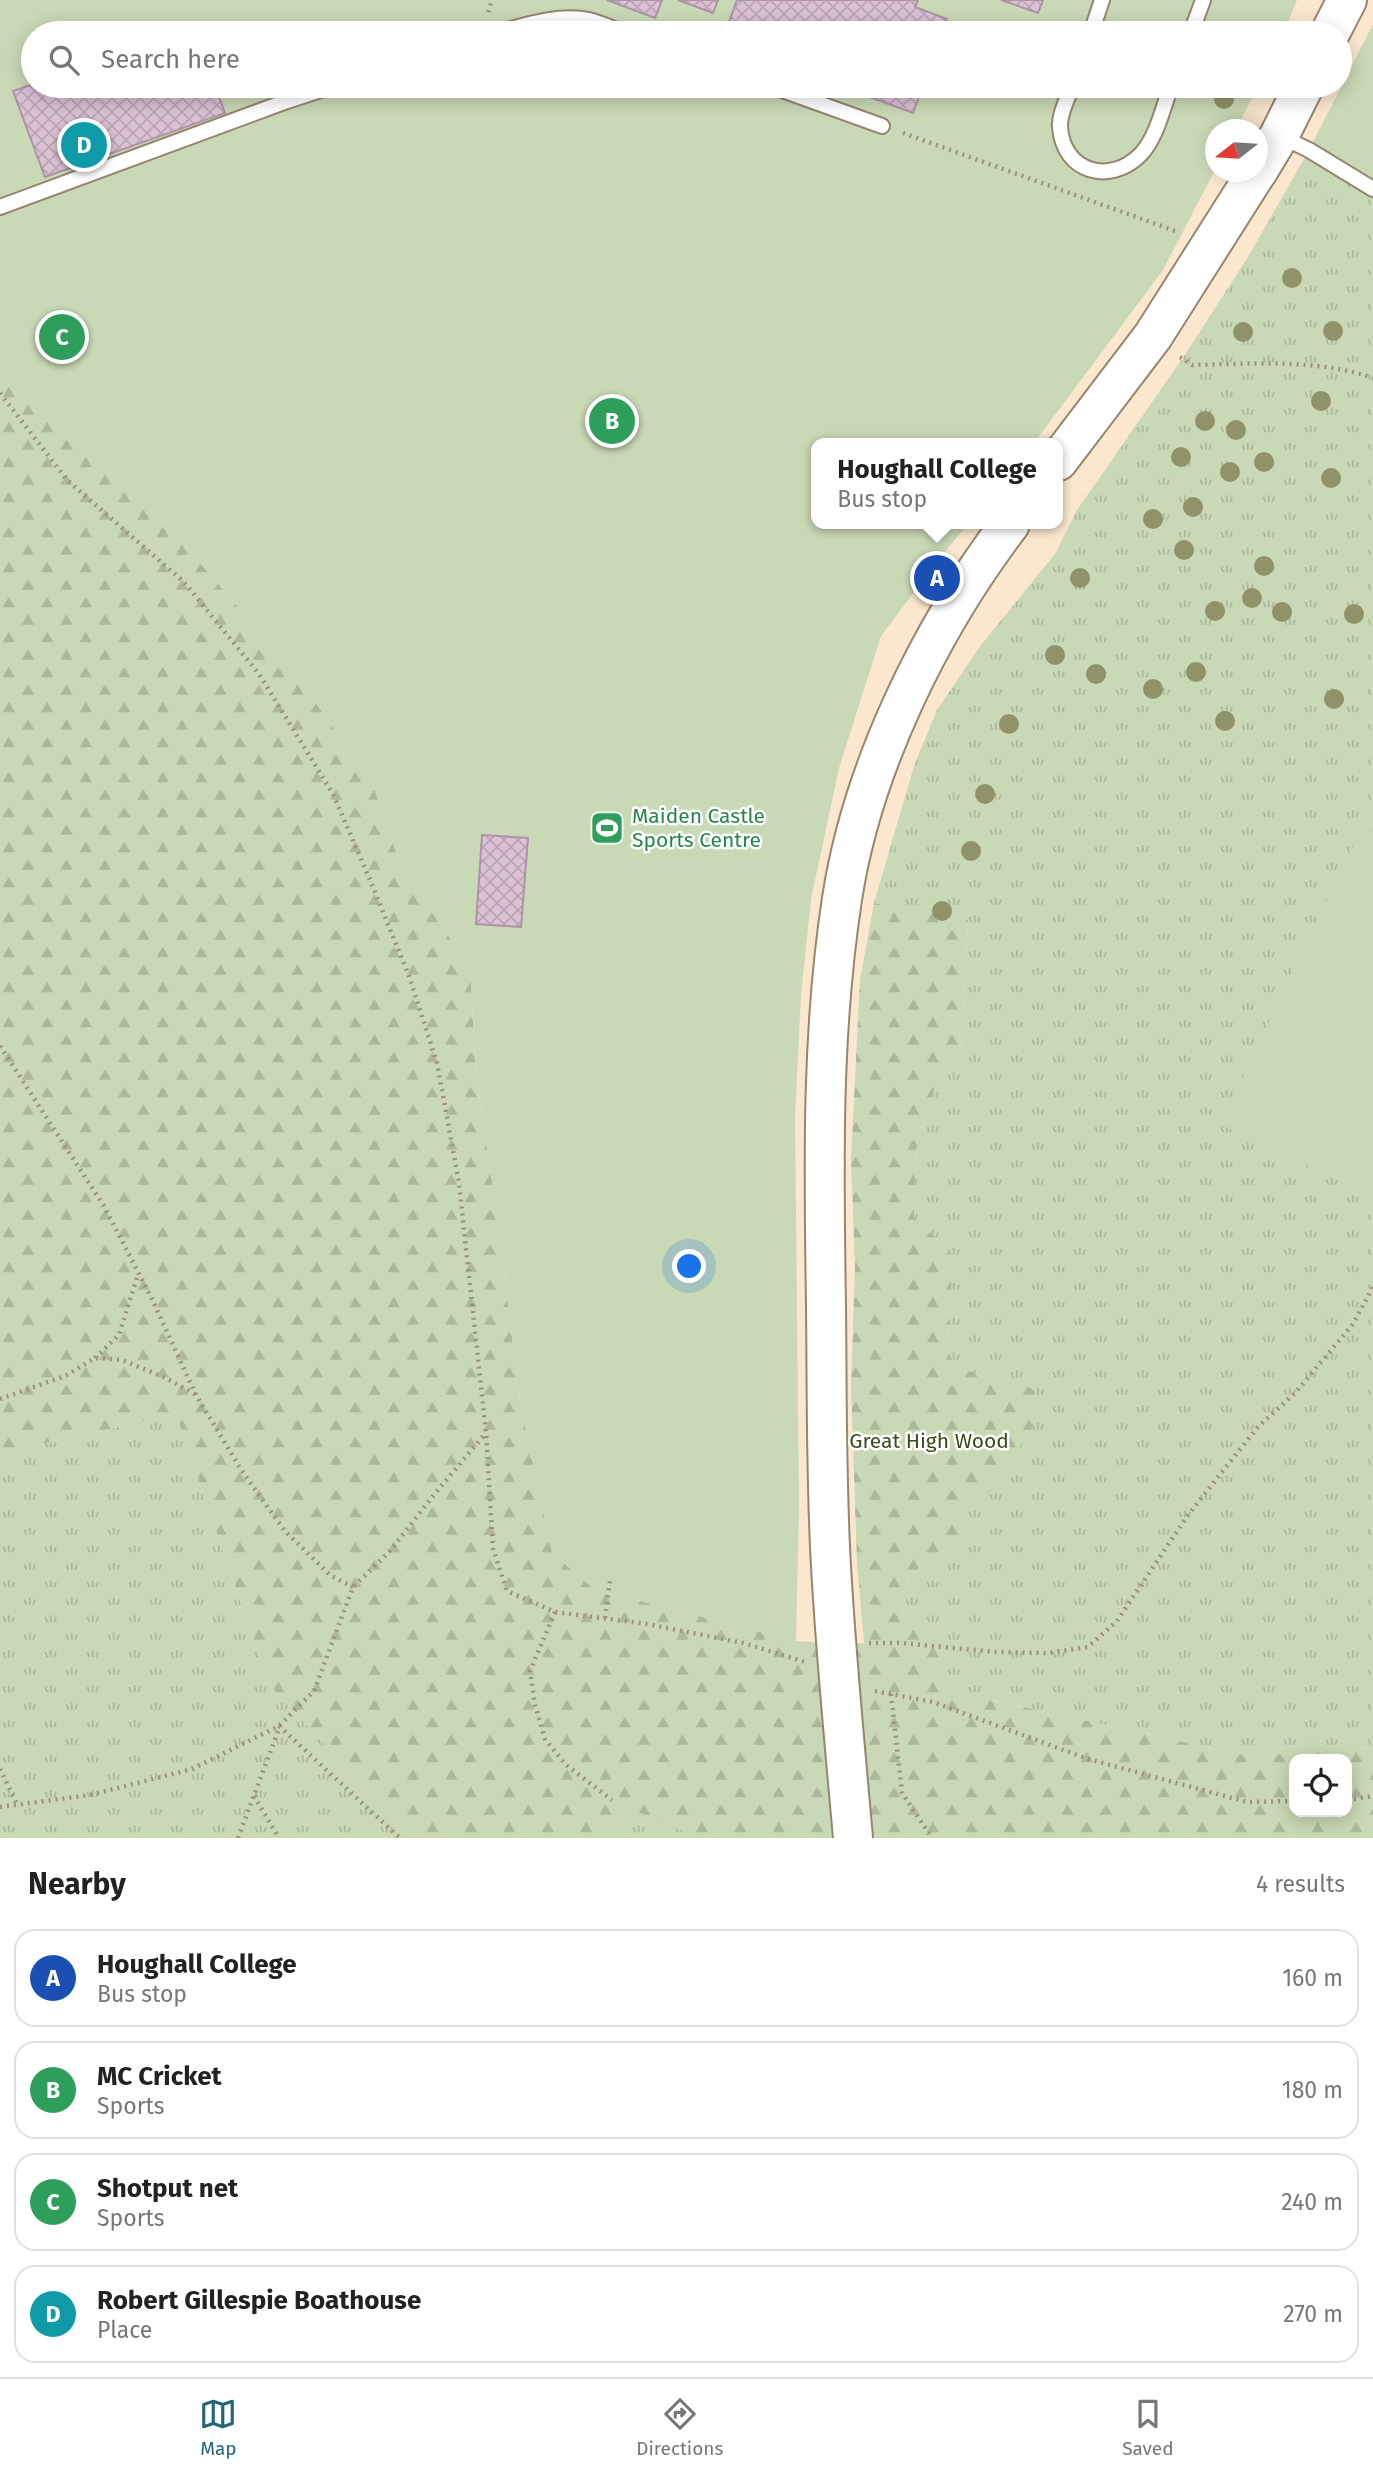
<!DOCTYPE html>
<html lang="en">
<head>
<meta charset="utf-8">
<style>
	body { margin:0; font-family:"Fira Sans",sans-serif; background:#f2f2f2; color:#222 }
	.controls { position:absolute; right:21px; bottom:21px; display:grid; overflow:hidden; border-radius:14px; box-shadow:0 4px 18px #0003 }
	.controls button { width:63px; height:63px; display:grid; place-items:center; padding:0; border:0; border-bottom:2px solid #e0e0e0; background:#fff; color:#222; font:35px sans-serif }
	.compass { position:absolute; left:1205px; top:119px; width:63px; height:63px; border-radius:50%; background:#fff; box-shadow:0 4px 18px #0003; rotate:253deg }
	.you { position:absolute; left:690px; top:1267px; width:24px; height:24px; margin:-18px; border:5px solid #fff; border-radius:50%; background:#1a73e8; box-shadow:0 0 0 10px #1a73e833 }
	.badge { display:grid; place-items:center; width:46px; height:46px; border-radius:50%; background:#226678; color:#fff; font-size:23px; font-weight:700 }
	.pin { position:absolute; translate:-50% -50%; border:4px solid #fff; box-shadow:0 2px 7px #0006 }
	.popup { position:absolute; left:811px; top:438px; width:252px; height:91px; box-sizing:border-box; display:grid; place-content:center; border-radius:14px; background:#fff; filter:drop-shadow(0 2px 5px #0005); font-size:23px; white-space:nowrap; color:#767676 }
	.popup b { font-size:26px; color:#222 }
	.popup::after { content:''; position:absolute; left:50%; top:100%; margin-left:-14px; border:14px solid transparent; border-top-color:#fff }
	.list { margin:0; padding:0; list-style:none }
	h2 { display:flex; justify-content:space-between; align-items:center; height:91px; margin:0; padding:0 28px; font-size:30px }
	h2 small { font-size:23px; font-weight:400; color:#767676 }
	.list li { display:grid; grid-template-columns:46px 1fr auto; gap:21px; align-items:center; box-sizing:border-box; height:98px; margin:0 14px 14px; padding:0 14px; border:2px solid #e0e0e0; border-radius:21px }
	.list b { display:block; font-size:26px; white-space:nowrap }
	.list p { margin:0; font-size:23px; white-space:nowrap; color:#767676 }
	.list em { font-size:23px; font-style:normal; color:#767676 }
	.icon { flex:none; width:38px; height:38px; fill:none; stroke:currentColor; stroke-width:2; stroke-linecap:round; stroke-linejoin:round }
	.map { position:relative; flex:none; width:1373px; height:1838px; overflow:hidden }
	.search { position:absolute; background:#fff; box-shadow:0 4px 18px #0003; left:21px; right:21px; top:21px; height:77px; display:flex; align-items:center; gap:18px; box-sizing:border-box; padding:0 24px; border-radius:38px; color:#767676; font-size:26px }
	.sheet { height:539px; background:#fff }
	nav { display:flex; justify-content:space-around; align-items:center; box-sizing:border-box; height:98px; border-top:2px solid #e0e0e0; background:#fff; font-size:19px; color:#767676 }
	nav a { display:grid; justify-items:center; gap:4px }
	nav .on { color:#226678 }
	.map>svg:first-child { display:block }
	.grass { fill:url(#grass-tufts) }
	.forest { fill:url(#forest-firs); fill-rule:evenodd }
	.green { fill:#c9d8b5 }
	.building { fill:url(#building-cross-hatch); stroke:#ac94a6; stroke-width:2 }
	.lines { fill:none; stroke-linecap:round; stroke-linejoin:round }
	.service-casing { stroke:#96856f; stroke-width:18 }
	.primary-casing { stroke:#96856f; stroke-width:42 }
	.path { stroke:#9d907d; stroke-width:4.5; stroke-dasharray:2 5; stroke-linecap:butt }
	.service { stroke:#fff; stroke-width:14 }
	.primary { stroke:#fff; stroke-width:38 }
	.tree { fill:#90926a }
	.labels { text-anchor:middle; dominant-baseline:central; stroke-width:5; stroke-linejoin:round; paint-order:stroke }
	.leisure-label { font-size:21px; fill:#27864d; stroke:#fff; text-anchor:start }
	.park-label { font-size:21px; fill:#394c19; stroke:#fff }
</style>
</head>
<body>
<div class="map">
<svg width="1373" height="1838" viewBox="0 0 1373 1838">
	<defs>
		<pattern id="grass-tufts" width="24" height="20" patternUnits="userSpaceOnUse" patternTransform="scale(1.75)"><rect width="24" height="20" fill="#c9d8b5"/><path d="M3 7l-1-3M5 7V3M7 7l1-3M15 17l-1-3M17 17v-4M19 17l1-3" fill="none" stroke="#acb89a"/></pattern>
		<pattern id="forest-firs" width="22" height="20" patternUnits="userSpaceOnUse" patternTransform="scale(1.75)"><rect width="22" height="20" fill="#c9d8b5"/><path d="M5 1l3.5 6h-7zM16 11l3.5 6h-7z" fill="#acb89a"/></pattern>
		<pattern id="building-cross-hatch" width="8" height="8" patternUnits="userSpaceOnUse" patternTransform="scale(1.75)"><rect width="8" height="8" fill="#dbc1d4"/><path d="M0 0l8 8M0 8l8-8" fill="none" stroke="#bba5b5"/></pattern>
	</defs>
	<rect width="100%" height="100%" fill="#fae7ce"/>
	<g class="grass">
		<path d="M1309,150L1373,189V1748L1249,1756L954,1692L941,1679L900,1624L909,1575L961,1539L966,1508L990,1492L1000,1376L956,1369L947,1348L952,1295L948,1249L914,1217L917,1142L934,1090L961,1055L968,921L874,903L914,766L937,710L981,645L1055,554L1077,510L1182,359L1248,257Z"/>
		<path d="M176,1414L269,1685L390,1814L438,1838H0V1453Z"/>
		<path d="M640,1813L696,1836L697,1838H602Z"/>
	</g>
	<path class="forest" d="M0,378L95,465L166,523L299,678L374,788L402,869L470,967L476,1073L496,1208L520,1401L553,1553L594,1589L796,1641L837,1644L864,1643L857,1563L851,1387L855,1267L851,1159L860,980L874,903L968,920L961,1056L934,1090L917,1142L914,1217L948,1249L952,1295L947,1348L956,1369L1000,1376L1033,1389L1032,1428L990,1492L967,1508L961,1539L909,1575L900,1624L946,1637L941,1679L954,1692L1249,1756L1373,1748V1838H697L640,1813L602,1838H438L390,1814L269,1685L176,1414L0,1453ZM1294,1759H1347V1812H1294Z"/>
	<g class="green">
		<path d="M0,0H1297L1283,33H33V86H1258L1236,129L1216,130L1215,170L1163,270L1034,443H816V524H968L941,556L881,636L839,768L811,899L801,995L795,1117L799,1506L796,1641L594,1589L552,1553L520,1401L496,1208L476,1073L470,967L402,869L374,788L299,678L166,523L94,465L0,378Z"/>
		<path d="M1373,24V189L1309,150Z"/>
		<path d="M1362,827L1373,832V1197L1220,1124Z"/>
	</g>
	<g class="building">
		<path d="M607,0H662L655,18Z"/>
		<path d="M678,0H718L713,13Z"/>
		<path d="M737,0H918L915,7L947,19L942,33H725Z"/>
		<path d="M1001,0H1043L1038,13Z"/>
		<path d="M194,26L196,33H173Z"/>
		<path d="M33,84V86H215L225,113L45,177L13,91Z"/>
		<path d="M840,86H923L913,113Z"/>
		<path d="M482,835L528,838L521,927L476,924Z"/>
	</g>
	<g class="lines">
		<defs>
			<g id="service">
				<path d="M497,33C525,25 559,14 589,20C601,23 613,29 625,33"/>
				<path d="M1091,33L1102,0"/>
				<path d="M1191,33L1203,0"/>
				<path d="M771,86L882,126"/>
				<path d="M1072,86C1068,98 1059,114 1060,127C1063,172 1110,186 1141,154C1157,137 1163,107 1171,86"/>
				<path d="M1280,136L1309,150L1373,189"/>
				<path d="M0,207L287,101L333,86"/>
			</g>
			<g id="primary">
				<path d="M1330,33L1347,0"/>
				<path d="M1258,171L1279,136L1304,86"/>
				<path d="M1058,461L1153,336L1257,172"/>
				<path d="M853,1838C845,1747 836,1657 831,1566C826,1480 827,1394 826,1307C824,1171 821,1035 842,899C862,768 930,629 1010,524"/>
			</g>
		</defs>
		<use href="#service" class="service-casing"/>
		<use href="#primary" class="primary-casing"/>
		<g class="path">
			<path d="M488,12L492,0"/>
			<path d="M903,133L1178,232"/>
			<path d="M1180,357L1192,365C1252,364 1315,358 1373,378"/>
			<path d="M0,393L67,480L184,582L259,674L333,794L370,880L409,976L437,1063L459,1183L486,1433L493,1549L507,1591L555,1612L647,1624L743,1643L805,1662"/>
			<path d="M0,1046L104,1206L151,1297L196,1395L242,1471L284,1530L330,1575L353,1587"/>
			<path d="M95,1358L119,1335L138,1274"/>
			<path d="M0,1399L65,1376L95,1358L122,1360L166,1378L196,1395"/>
			<path d="M555,1612L530,1671L535,1705L545,1739L566,1765L612,1800"/>
			<path d="M605,1618L610,1581"/>
			<path d="M869,1643H902L995,1652L1048,1653L1088,1647L1117,1621L1188,1515L1257,1428L1296,1392L1353,1324L1373,1287"/>
			<path d="M875,1691L933,1702L1088,1759L1247,1802L1294,1801"/>
			<path d="M891,1694L902,1793L932,1838"/>
			<path d="M279,1726L400,1838"/>
			<path d="M0,1769L18,1806"/>
			<path d="M254,1796L279,1838"/>
			<path d="M1347,1800L1373,1796"/>
			<path d="M0,1807L90,1795L192,1769L279,1726L314,1691L353,1587L390,1551L437,1491L486,1433"/>
			<path d="M238,1838L280,1726"/>
		</g>
		<use href="#service" class="service"/>
		<use href="#primary" class="primary"/>
	</g>
	<g class="tree">
		<circle cx="1224" cy="99" r="10"/>
		<circle cx="1292" cy="278" r="10"/>
		<circle cx="1333" cy="331" r="10"/>
		<circle cx="1243" cy="332" r="10"/>
		<circle cx="1321" cy="401" r="10"/>
		<circle cx="1205" cy="421" r="10"/>
		<circle cx="1236" cy="430" r="10"/>
		<circle cx="1181" cy="457" r="10"/>
		<circle cx="1264" cy="462" r="10"/>
		<circle cx="1230" cy="472" r="10"/>
		<circle cx="1331" cy="478" r="10"/>
		<circle cx="1193" cy="507" r="10"/>
		<circle cx="1153" cy="519" r="10"/>
		<circle cx="1184" cy="550" r="10"/>
		<circle cx="1264" cy="566" r="10"/>
		<circle cx="1080" cy="578" r="10"/>
		<circle cx="1252" cy="598" r="10"/>
		<circle cx="1215" cy="611" r="10"/>
		<circle cx="1282" cy="612" r="10"/>
		<circle cx="1354" cy="614" r="10"/>
		<circle cx="1055" cy="655" r="10"/>
		<circle cx="1196" cy="672" r="10"/>
		<circle cx="1096" cy="674" r="10"/>
		<circle cx="1153" cy="689" r="10"/>
		<circle cx="1334" cy="699" r="10"/>
		<circle cx="1225" cy="721" r="10"/>
		<circle cx="1009" cy="724" r="10"/>
		<circle cx="985" cy="794" r="10"/>
		<circle cx="971" cy="851" r="10"/>
		<circle cx="942" cy="911" r="10"/>
	</g>
	<defs>
		<symbol id="stadium-square" viewBox="-11 -11 22 22"><rect x="-9" y="-9" width="18" height="18" rx="4" fill="#2e9e5b" stroke="#fff"/><path d="M0-5a6.5 5 0 1 0 0 10a6.5 5 0 1 0 0-10ZM-3.5-1.8h7v3.6h-7Z" fill="#fff"/></symbol>
	</defs>
	<g fill-rule="evenodd">
		<use href="#stadium-square" x="588" y="809" width="38" height="38"/>
	</g>
	<g class="labels">
		<g class="leisure-label">
			<text x="632" y="816">Maiden Castle<tspan x="632" dy="24">Sports Centre</tspan></text>
		</g>
		<g class="park-label">
			<text x="929" y="1441">Great High Wood</text>
		</g>
	</g>
</svg>
<div class="controls">
<button><svg class="icon" aria-label="locate" viewBox="0 0 24 24"><circle cx="12" cy="12" r="6"/><path d="M12 2v4M12 18v4M2 12h4M18 12h4"/></svg></button>
</div>
<svg class="compass" viewBox="-18 -18 36 36"><path d="M0-13l5 13h-10z" fill="#e53935"/><path d="M0 13l5-13h-10z" fill="#767676"/></svg>
<div class="you"></div>
<div class="pin badge" style="left:937px;top:578px;background:#1a4fb4">A</div>
<div class="popup"><b>Houghall College</b>Bus stop</div>
<div class="pin badge" style="left:612px;top:421px;background:#2e9e5b">B</div>
<div class="pin badge" style="left:62px;top:337px;background:#2e9e5b">C</div>
<div class="pin badge" style="left:84px;top:145px;background:#0f9aa8">D</div>
<div class="search"><svg class="icon" aria-label="search" viewBox="0 0 24 24"><circle cx="10" cy="10" r="6"/><path d="M15 15l6 6"/></svg>Search here</div>
</div>
<section class="sheet">
<h2>Nearby<small>4 results</small></h2>
<ul class="list">
<li><span class="badge" style="background:#1a4fb4">A</span><div><b>Houghall College</b><p>Bus stop</p></div><em>160 m</em></li>
<li><span class="badge" style="background:#2e9e5b">B</span><div><b>MC Cricket</b><p>Sports</p></div><em>180 m</em></li>
<li><span class="badge" style="background:#2e9e5b">C</span><div><b>Shotput net</b><p>Sports</p></div><em>240 m</em></li>
<li><span class="badge" style="background:#0f9aa8">D</span><div><b>Robert Gillespie Boathouse</b><p>Place</p></div><em>270 m</em></li>
</ul>
</section>
<nav>
<a class="on"><svg class="icon" aria-label="map" viewBox="0 0 24 24"><path d="M3 6l6-2 6 2 6-2v14l-6 2-6-2-6 2zM9 4v14M15 6v14"/></svg>Map</a>
<a><svg class="icon" aria-label="directions" viewBox="0 0 24 24"><path d="M12 3l9 9-9 9-9-9zM9 14v-3h6M13 9l2 2-2 2"/></svg>Directions</a>
<a><svg class="icon" aria-label="saved" viewBox="0 0 24 24"><path d="M7 4h10v16l-5-4-5 4z"/></svg>Saved</a>
</nav>
</body>
</html>
